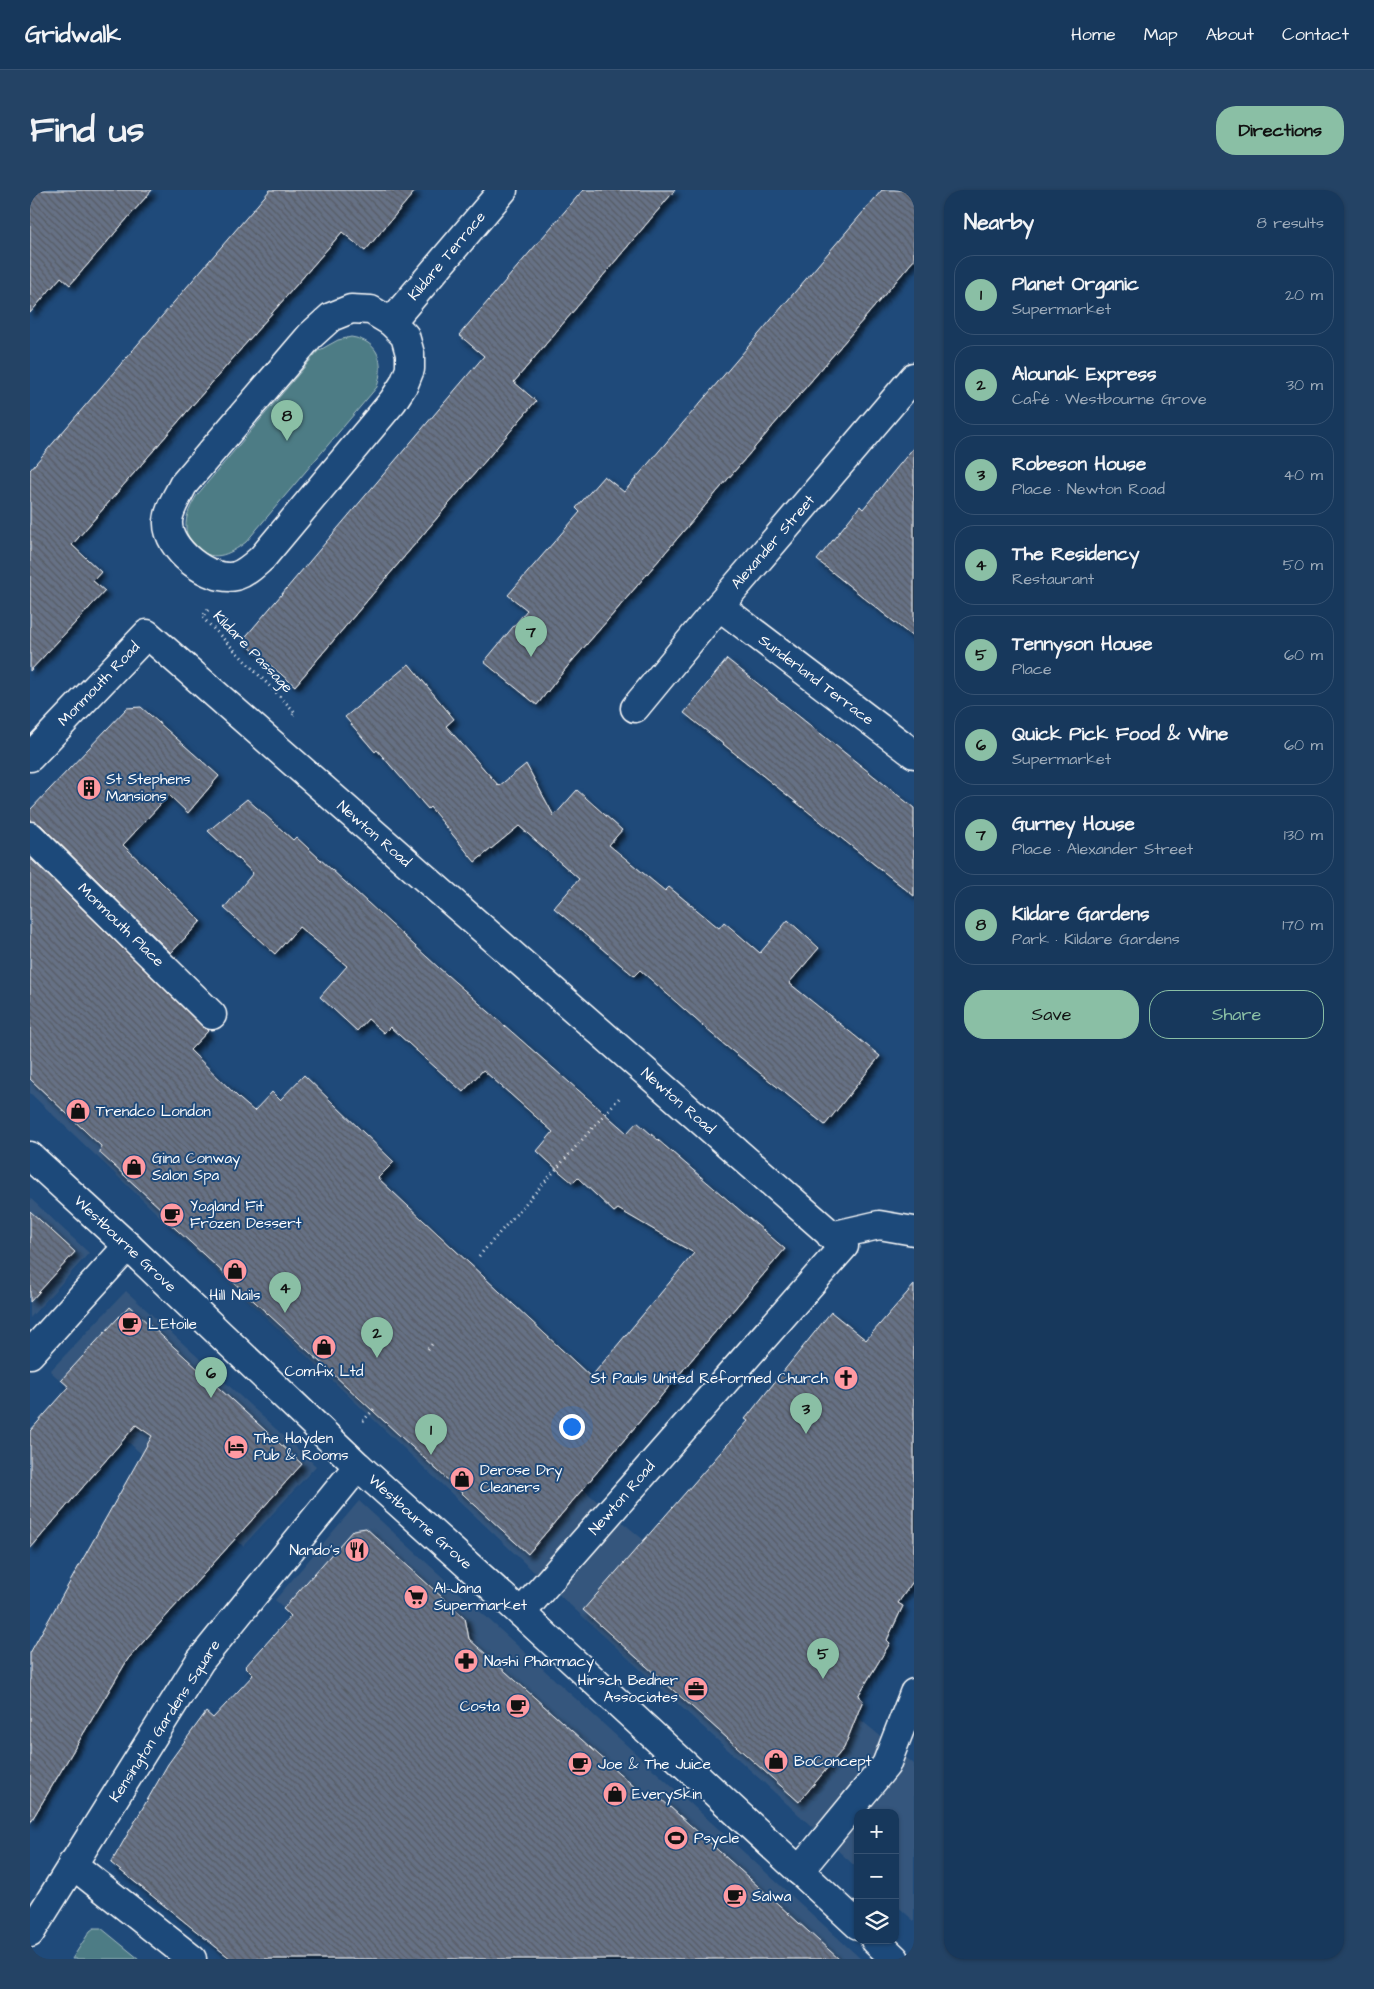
<!DOCTYPE html>
<html lang="en">
<head>
<meta charset="utf-8">
<style>
	body { margin:0; font-family:"Architects Daughter",sans-serif; background:#244365; color:#f1f3f6 }
	.controls { position:absolute; right:15px; bottom:15px; display:grid; overflow:hidden; border-radius:10px; box-shadow:0 1px 4px #0004 }
	.controls button { width:45px; height:45px; display:grid; place-items:center; padding:0; border:0; border-bottom:1px solid #365272; background:#17385c; color:#f1f3f6; font:25px sans-serif }
	.you { position:absolute; left:541px; top:1236px; width:18px; height:18px; margin:-12px; border:4px solid #fff; border-radius:50%; background:#1a73e8; box-shadow:0 0 0 8px #1a73e833 }
	.badge { display:grid; place-items:center; width:32px; height:32px; border-radius:50%; background:#8abfa5; color:#111; font-size:16px; font-weight:700 }
	.pin { position:absolute; translate:-50% -41px; filter:drop-shadow(0 1px 2px #0008) }
	.pin::after { content:''; position:absolute; top:26px; width:18px; height:15px; background:inherit; clip-path:polygon(0 0,100% 0,50% 100%) }
	.list { margin:0; padding:0; list-style:none }
	h2 { display:flex; justify-content:space-between; align-items:center; height:65px; margin:0; padding:0 20px; font-size:21px }
	h2 small { font-size:16px; font-weight:400; color:#9eacbb }
	.list li { display:grid; grid-template-columns:32px 1fr auto; gap:15px; align-items:center; box-sizing:border-box; height:80px; margin:0 10px 10px; padding:0 10px; border:1px solid #365272; border-radius:20px }
	.list b { display:block; font-size:19px; white-space:nowrap }
	.list p { margin:0; font-size:16px; white-space:nowrap; color:#9eacbb }
	.list em { font-size:16px; font-style:normal; color:#9eacbb }
	.actions { display:flex; gap:10px; padding:15px 20px }
	.actions a { flex:1; padding:11px 0; border:1px solid #8abfa5; border-radius:20px; text-align:center; font-size:18px; color:#8abfa5 }
	.actions .main { background:#8abfa5; color:#111 }
	.icon { flex:none; width:28px; height:28px; fill:none; stroke:currentColor; stroke-width:2; stroke-linecap:round; stroke-linejoin:round }
	.map { position:relative; flex:none; width:884px; height:1769px; overflow:hidden; border-radius:20px }
	header { display:flex; align-items:center; gap:30px; box-sizing:border-box; height:70px; padding:0 25px; background:#17385c; border-bottom:1px solid #365272 }
	header strong { font-size:24px }
	nav { display:flex; gap:28px; margin-inline-start:auto; font-size:18px }
	.intro { display:flex; align-items:center; justify-content:space-between; box-sizing:border-box; height:120px; padding:0 30px }
	h1 { margin:0; font-size:35px }
	.button { padding:12px 22px; border-radius:20px; background:#8abfa5; color:#111; font-size:18px; font-weight:700 }
	main { display:flex; gap:30px; padding:0 30px }
	aside { flex:1; background:#17385c; border-radius:20px; box-shadow:0 1px 4px #0004 }
	.map>svg:first-child { display:block }
	.built { fill:#34567d }
	.green { fill:#4e7c85; stroke:#a6bec2 }
	.building { fill:url(#building-back-hatch); stroke:#fff; filter:url(#shadow) }
	.lines { fill:none; stroke-linecap:round; stroke-linejoin:round }
	.minor-casing { stroke:#fff; stroke-width:31 }
	.major-casing { stroke:#fff; stroke-width:31 }
	.path { stroke:#fff; stroke-width:3; stroke-dasharray:1 4; stroke-linecap:butt }
	.minor { stroke:#1f4a7a; stroke-width:28 }
	.major { stroke:#1f4a7a; stroke-width:28 }
	.labels { text-anchor:middle; dominant-baseline:central; stroke-width:4; stroke-linejoin:round; paint-order:stroke }
	.street-label { font-size:15px; fill:#fff; stroke:#1f4a7a }
	.poi-label { font-size:15px; fill:#fff; stroke:#1f4a7a; text-anchor:start }
</style>
</head>
<body>
<header>
<strong>Gridwalk</strong>
<nav><a>Home</a><a>Map</a><a>About</a><a>Contact</a></nav>
</header>
<div class="intro"><h1>Find us</h1><a class="button">Directions</a></div>
<main>
<div class="map">
<svg width="884" height="1769" viewBox="0 0 884 1769">
	<defs>
		<pattern id="building-back-hatch" width="6" height="6" patternUnits="userSpaceOnUse" patternTransform="scale(1.25)"><rect width="6" height="6" fill="#667185"/><path d="M-1 5l2 2M0 0l6 6M5-1l2 2" fill="none" stroke="#565b63"/></pattern>
		<filter id="shadow"><feDropShadow dx="4.5" dy="4.5" stdDeviation="2.5" flood-color="#0009"/></filter>
	</defs>
	<rect width="100%" height="100%" fill="#1f4a7a"/>
	<filter id="ink" filterUnits="userSpaceOnUse"><feTurbulence type="fractalNoise" baseFrequency=".02" numOctaves="2"/><feDisplacementMap in="SourceGraphic" scale="10" xChannelSelector="R" yChannelSelector="G"/><feConvolveMatrix kernelMatrix="1 2 1 2 8 2 1 2 1" color-interpolation-filters="sRGB"/></filter>
	<g filter="url(#ink)">
		<g class="built">
			<path d="M0,791L562,1307L884,1574V1731L865,1714V1623H828V1679L503,1381L0,903Z"/>
			<path d="M0,1008L59,1063L0,1128Z"/>
			<path d="M96,1101L286,1276L213,1356L20,1181Z"/>
			<path d="M329,1311L831,1769H649L245,1410Z"/>
		</g>
		<g class="green">
			<path d="M321,147C349,151 355,172 347,197L216,352C199,365 181,374 165,355C161,350 156,345 156,338C155,326 161,315 167,305L288,161L308,150Z"/>
			<path d="M64,1738H71L109,1769H42L60,1741Z"/>
		</g>
		<g class="building">
			<path d="M0,0H122L40,95L31,87L0,123Z"/>
			<path d="M240,0H386L335,61L312,42L42,355L71,382L63,391L75,401L0,481V280Z"/>
			<path d="M553,0H645L484,192L506,211L265,496L212,451L454,166L429,145Z"/>
			<path d="M852,0H884V70L584,423L537,477L507,515L454,472L497,420L478,405L550,322L546,318L574,286L594,302Z"/>
			<path d="M884,257V448L787,370L830,316L833,319Z"/>
			<path d="M697,469L884,618V706L654,523Z"/>
			<path d="M379,474L424,529L416,536L469,596L496,574L524,626L547,600L592,640L579,655L635,701L639,697L689,738L694,732L730,763L758,730L789,758L759,793L850,866L795,935L691,852L610,780L604,786L524,718L549,689L489,636L445,672L400,617L398,619L347,560L345,562L315,527Z"/>
			<path d="M111,517L189,586L158,623L139,605L93,655L171,731L141,763L11,635L0,631V620L97,518Z"/>
			<path d="M217,609L263,650L266,647L409,778L597,943L607,932L755,1059L498,1364L134,1028L131,1019L70,963L71,956L0,889V668L178,841L160,860L211,910L224,921L242,902L250,910L274,885L364,972L348,988L561,1187L664,1063L588,1019L584,1022L548,988L543,993L531,983L507,961L523,942L453,880L433,902L360,837L354,843L338,829L327,841L290,807L317,776L269,737L245,764L194,718L223,683L178,641Z"/>
			<path d="M0,1021L45,1062L0,1112Z"/>
			<path d="M884,1095V1390L868,1413L873,1416L857,1450L860,1453L828,1506L833,1510L814,1558L769,1612L553,1420L718,1231L715,1229L801,1122L836,1150Z"/>
			<path d="M99,1116L272,1274L98,1469L0,1633V1463L122,1246L106,1235L0,1359V1241L39,1197L31,1190Z"/>
			<path d="M336,1338L435,1428L439,1449L617,1608H630L809,1769H201L81,1673L138,1574L176,1522L183,1528L223,1485L215,1477L261,1426L253,1419L323,1340Z"/>
		</g>
		<g class="lines">
			<defs>
				<g id="minor">
					<path d="M321,119L341,120L361,132L375,146L380,164V179L374,194L363,211L232,368C224,375 216,383 206,386C180,393 136,359 138,331C139,318 148,306 153,295L280,146L301,127Z"/>
					<path d="M361,132L473,0"/>
					<path d="M689,416L884,564"/>
					<path d="M605,518L689,416L884,187"/>
					<path d="M0,567L117,444L814,1056L491,1423"/>
					<path d="M0,646L182,825"/>
					<path d="M801,1046L849,1035L884,1041"/>
					<path d="M0,1164L98,1056"/>
					<path d="M42,1674L162,1769"/>
					<path d="M769,1681L856,1575L884,1503"/>
					<path d="M0,1743L170,1471L328,1276"/>
				</g>
				<g id="major">
					<path d="M0,966L98,1056L328,1276L491,1423L828,1735"/>
					<path d="M845,1750L865,1769"/>
				</g>
			</defs>
			<use href="#minor" class="minor-casing"/>
			<use href="#major" class="major-casing"/>
			<g class="path">
				<path d="M178,420L172,427L265,522L263,525"/>
				<path d="M449,1066L590,907"/>
				<path d="M398,1159L403,1153"/>
				<path d="M333,1231L345,1218"/>
			</g>
			<use href="#minor" class="minor"/>
			<use href="#major" class="major"/>
		</g>
	</g>
	<defs>
		<symbol id="building-disc" viewBox="-11 -11 22 22"><circle r="9.5" fill="#ff9aa2" stroke="#1f4a7a"/><path d="M-4-6H4V6H1V3H-1V6H-4ZM-2.5-4.3h1.7v1.8h-1.7ZM.8-4.3h1.7v1.8H.8ZM-2.5-1h1.7V.8h-1.7ZM.8-1h1.7V.8H.8Z" fill="#111"/></symbol>
		<symbol id="shop-disc" viewBox="-11 -11 22 22"><circle r="9.5" fill="#ff9aa2" stroke="#1f4a7a"/><path d="M-5-2.5h2.3a2.7 3.5 0 0 1 5.4 0H5L5.5 6h-11ZM-1.5-2.5h3a1.5 2.3 0 0 0-3 0Z" fill="#111"/></symbol>
		<symbol id="cafe-disc" viewBox="-11 -11 22 22"><circle r="9.5" fill="#ff9aa2" stroke="#1f4a7a"/><path d="M-5.5-4.5H6V0H3Q3 3.5 0 3.5H-2.5Q-5.5 3.5-5.5 0ZM3-3.2v2h1.7v-2ZM-6 4.5H4V6H-6Z" fill="#111"/></symbol>
		<symbol id="church-disc" viewBox="-11 -11 22 22"><circle r="9.5" fill="#ff9aa2" stroke="#1f4a7a"/><path d="M-1.2-6h2.4v3.5h3.3v2.4h-3.3V6h-2.4V-.1h-3.3v-2.4h3.3Z" fill="#111"/></symbol>
		<symbol id="hotel-disc" viewBox="-11 -11 22 22"><circle r="9.5" fill="#ff9aa2" stroke="#1f4a7a"/><path d="M-6-4.5h1.5V1H6V5H4.5V3h-9V5H-6ZM-4 0a1.8 1.8 0 1 1 3.6 0ZM.5 0V-2.5h3Q6-2.5 6 0Z" fill="#111"/></symbol>
		<symbol id="restaurant-disc" viewBox="-11 -11 22 22"><circle r="9.5" fill="#ff9aa2" stroke="#1f4a7a"/><path d="M-5-6h1v4h1v-4h1v4h1v-4h1v5L-1.5 .5V6h-2V.5L-5-1ZM5-6V6H3V1.5H1.5Q1.5-4 5-6Z" fill="#111"/></symbol>
		<symbol id="supermarket-disc" viewBox="-11 -11 22 22"><circle r="9.5" fill="#ff9aa2" stroke="#1f4a7a"/><path d="M-6-5.5h2.5l.6 2H6L4.5 2H-2.5L-4.4-4H-6ZM-1.5 3.2a1.3 1.3 0 1 0 .1 0ZM3 3.2a1.3 1.3 0 1 0 .1 0Z" fill="#111"/></symbol>
		<symbol id="pharmacy-disc" viewBox="-11 -11 22 22"><circle r="9.5" fill="#ff9aa2" stroke="#1f4a7a"/><path d="M-2-6h4v4h4v4h-4v4h-4v-4h-4v-4h4Z" fill="#111"/></symbol>
		<symbol id="office-disc" viewBox="-11 -11 22 22"><circle r="9.5" fill="#ff9aa2" stroke="#1f4a7a"/><path d="M-6-3h4V-5.5h4V-3h4V5H-6ZM-1-4.5V-3h2v-1.5ZM-6 0V1H6V0Z" fill="#111"/></symbol>
		<symbol id="stadium-disc" viewBox="-11 -11 22 22"><circle r="9.5" fill="#ff9aa2" stroke="#1f4a7a"/><path d="M0-5a6.5 5 0 1 0 0 10a6.5 5 0 1 0 0-10ZM-3.5-1.8h7v3.6h-7Z" fill="#111"/></symbol>
	</defs>
	<g fill-rule="evenodd">
		<use href="#building-disc" x="45" y="584" width="28" height="28"/>
		<use href="#shop-disc" x="34" y="907" width="28" height="28"/>
		<use href="#shop-disc" x="90" y="963" width="28" height="28"/>
		<use href="#cafe-disc" x="128" y="1011" width="28" height="28"/>
		<use href="#shop-disc" x="191" y="1067" width="28" height="28"/>
		<use href="#cafe-disc" x="86" y="1120" width="28" height="28"/>
		<use href="#shop-disc" x="280" y="1143" width="28" height="28"/>
		<use href="#church-disc" x="802" y="1174" width="28" height="28"/>
		<use href="#hotel-disc" x="192" y="1243" width="28" height="28"/>
		<use href="#shop-disc" x="418" y="1275" width="28" height="28"/>
		<use href="#restaurant-disc" x="313" y="1346" width="28" height="28"/>
		<use href="#supermarket-disc" x="372" y="1393" width="28" height="28"/>
		<use href="#pharmacy-disc" x="422" y="1457" width="28" height="28"/>
		<use href="#office-disc" x="652" y="1485" width="28" height="28"/>
		<use href="#cafe-disc" x="474" y="1502" width="28" height="28"/>
		<use href="#shop-disc" x="732" y="1557" width="28" height="28"/>
		<use href="#cafe-disc" x="536" y="1560" width="28" height="28"/>
		<use href="#shop-disc" x="571" y="1590" width="28" height="28"/>
		<use href="#stadium-disc" x="632" y="1634" width="28" height="28"/>
		<use href="#cafe-disc" x="691" y="1692" width="28" height="28"/>
	</g>
	<g class="labels">
		<g class="street-label">
			<text transform="translate(417 66) rotate(-50)">Kildare Terrace</text>
			<text transform="translate(743 352) rotate(-49)">Alexander Street</text>
			<text transform="translate(223 462) rotate(46)">Kildare Passage</text>
			<text transform="translate(786 490) rotate(37)">Sunderland Terrace</text>
			<text transform="translate(69 494) rotate(-46)">Monmouth Road</text>
			<text transform="translate(344 644) rotate(41)">Newton Road</text>
			<text transform="translate(91 735) rotate(44)">Monmouth Place</text>
			<text transform="translate(648 911) rotate(41)">Newton Road</text>
			<text transform="translate(95 1054) rotate(43)">Westbourne Grove</text>
			<text transform="translate(592 1308) rotate(-49)">Newton Road</text>
			<text transform="translate(390 1332) rotate(42)">Westbourne Grove</text>
			<text transform="translate(135 1531) rotate(-57)">Kensington Gardens Square</text>
		</g>
		<g class="poi-label">
			<text x="76" y="589">St Stephens<tspan x="76" dy="17">Mansions</tspan></text>
			<text x="66" y="921">Trendco London</text>
			<text x="122" y="968">Gina Conway<tspan x="122" dy="17">Salon Spa</tspan></text>
			<text x="160" y="1016">Yogland Fit<tspan x="160" dy="17">Frozen Dessert</tspan></text>
			<text x="205" y="1105" text-anchor="middle">Hill Nails</text>
			<text x="118" y="1134">L'Etoile</text>
			<text x="294" y="1181" text-anchor="middle">Comfix Ltd</text>
			<text x="798" y="1188" text-anchor="end">St Pauls United Reformed Church</text>
			<text x="224" y="1248">The Hayden<tspan x="224" dy="17">Pub &amp; Rooms</tspan></text>
			<text x="450" y="1280">Derose Dry<tspan x="450" dy="17">Cleaners</tspan></text>
			<text x="310" y="1360" text-anchor="end">Nando's</text>
			<text x="404" y="1398">Al-Jana<tspan x="404" dy="17">Supermarket</tspan></text>
			<text x="454" y="1471">Nashi Pharmacy</text>
			<text x="648" y="1490" text-anchor="end">Hirsch Bedner<tspan x="648" dy="17">Associates</tspan></text>
			<text x="470" y="1516" text-anchor="end">Costa</text>
			<text x="764" y="1571">BoConcept</text>
			<text x="568" y="1574">Joe &amp; The Juice</text>
			<text x="602" y="1604">EverySkin</text>
			<text x="664" y="1648">Psycle</text>
			<text x="722" y="1706">Salwa</text>
		</g>
	</g>
</svg>
<div class="controls">
<button>+</button>
<button>−</button>
<button><svg class="icon" aria-label="layers" viewBox="0 0 24 24"><path d="M12 4l9 5-9 5-9-5zM3 14l9 5 9-5"/></svg></button>
</div>
<div class="you"></div>
<div class="pin badge" style="left:401px;top:1265px">1</div>
<div class="pin badge" style="left:347px;top:1168px">2</div>
<div class="pin badge" style="left:776px;top:1244px">3</div>
<div class="pin badge" style="left:255px;top:1123px">4</div>
<div class="pin badge" style="left:793px;top:1489px">5</div>
<div class="pin badge" style="left:181px;top:1208px">6</div>
<div class="pin badge" style="left:501px;top:467px">7</div>
<div class="pin badge" style="left:257px;top:251px">8</div>
</div>
<aside>
<h2>Nearby<small>8 results</small></h2>
<ul class="list">
<li><span class="badge">1</span><div><b>Planet Organic</b><p>Supermarket</p></div><em>20 m</em></li>
<li><span class="badge">2</span><div><b>Alounak Express</b><p>Café · Westbourne Grove</p></div><em>30 m</em></li>
<li><span class="badge">3</span><div><b>Robeson House</b><p>Place · Newton Road</p></div><em>40 m</em></li>
<li><span class="badge">4</span><div><b>The Residency</b><p>Restaurant</p></div><em>50 m</em></li>
<li><span class="badge">5</span><div><b>Tennyson House</b><p>Place</p></div><em>60 m</em></li>
<li><span class="badge">6</span><div><b>Quick Pick Food &amp; Wine</b><p>Supermarket</p></div><em>60 m</em></li>
<li><span class="badge">7</span><div><b>Gurney House</b><p>Place · Alexander Street</p></div><em>130 m</em></li>
<li><span class="badge">8</span><div><b>Kildare Gardens</b><p>Park · Kildare Gardens</p></div><em>170 m</em></li>
</ul>
<div class="actions"><a class="main">Save</a><a>Share</a></div>
</aside>
</main>
</body>
</html>
